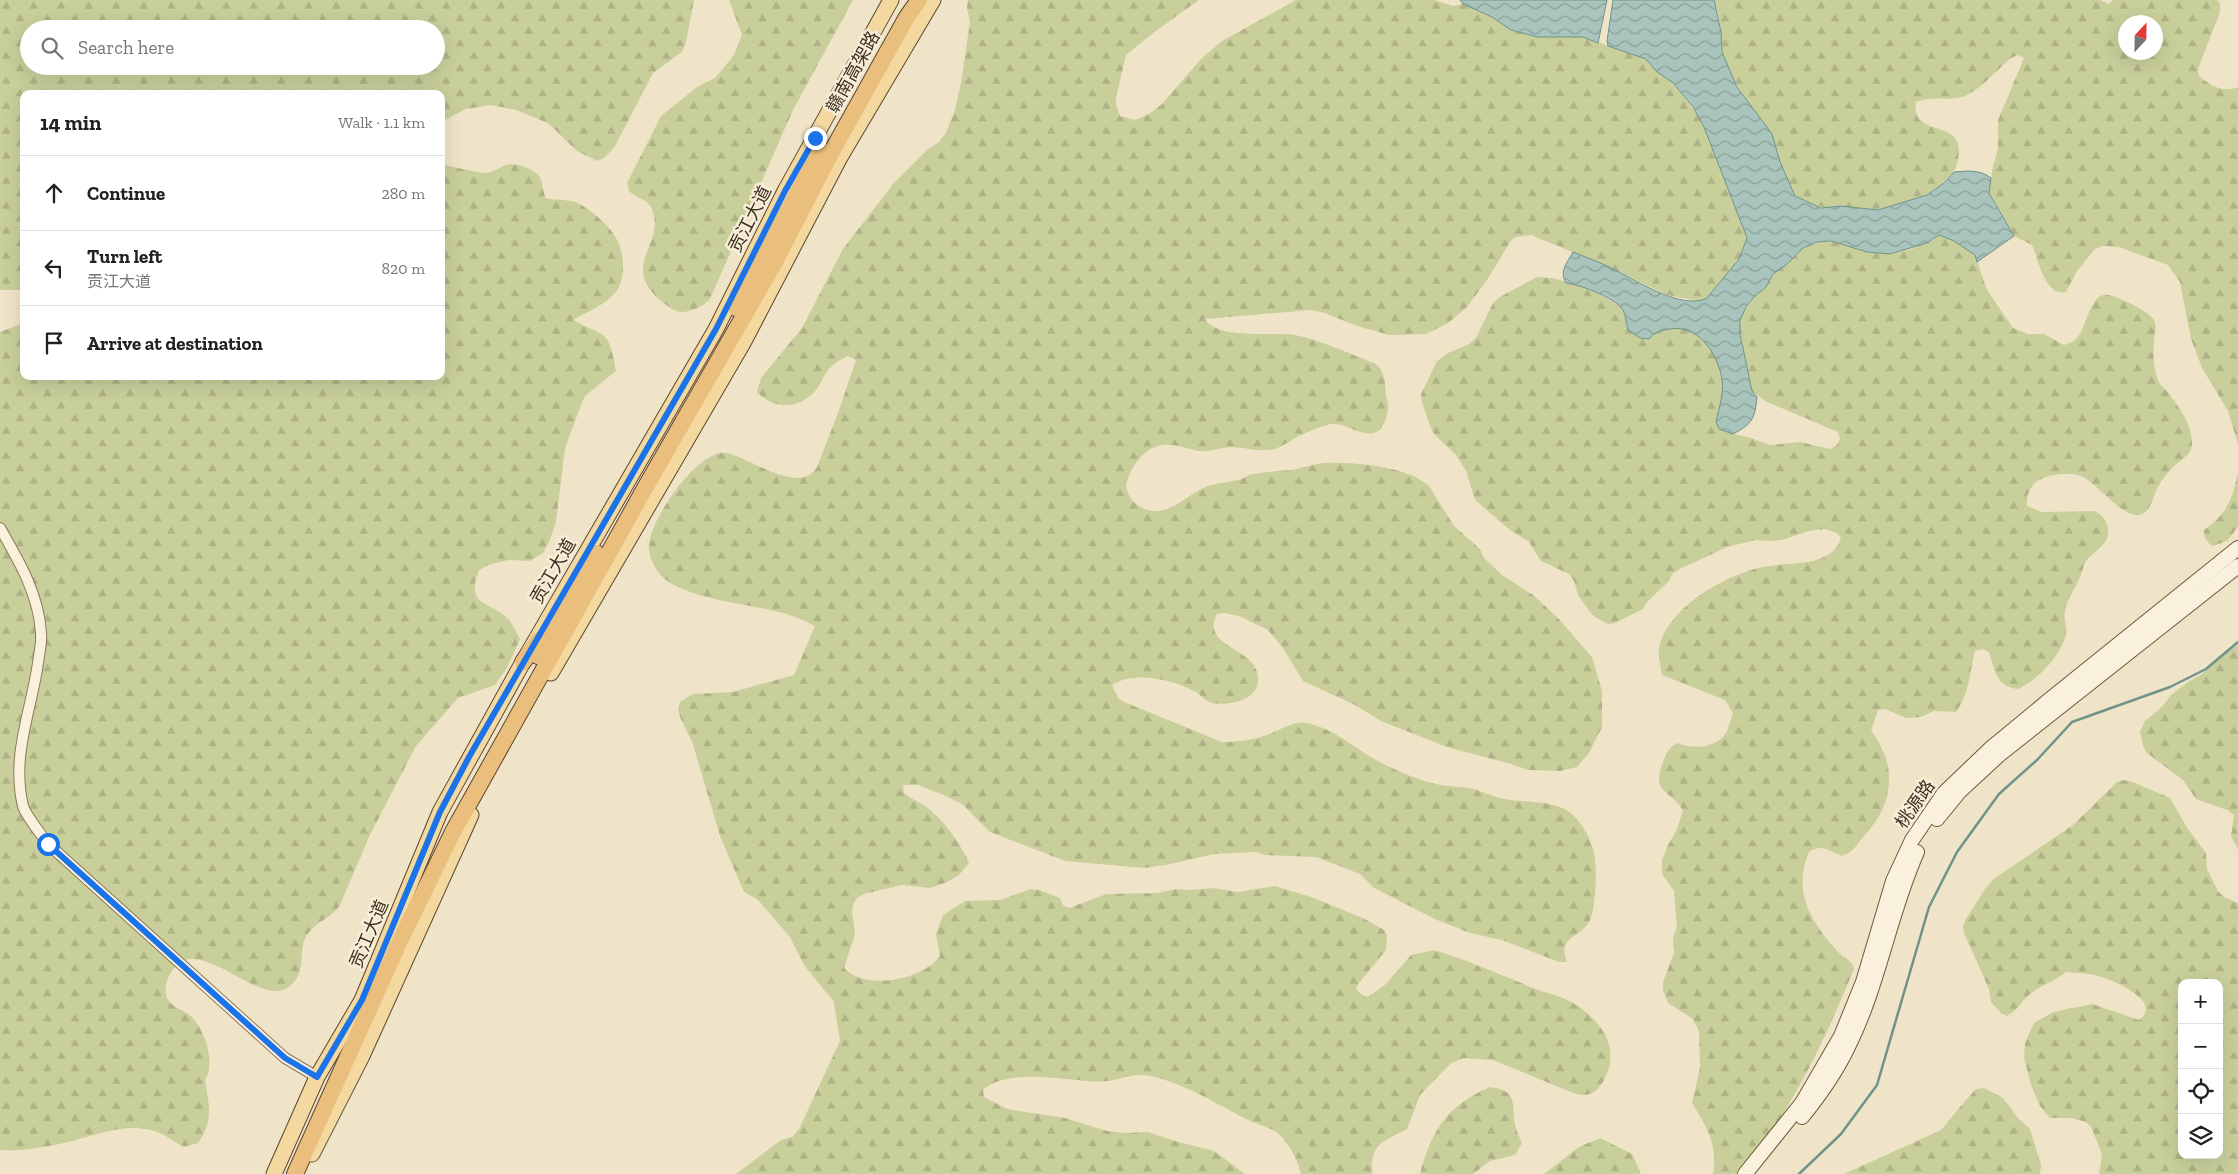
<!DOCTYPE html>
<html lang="en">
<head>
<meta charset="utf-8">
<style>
	body { margin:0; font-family:"Zilla Slab","Noto Sans SC",serif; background:#f6f6f6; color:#222 }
	.controls { position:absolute; right:15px; bottom:15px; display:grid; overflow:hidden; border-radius:10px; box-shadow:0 5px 20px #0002 }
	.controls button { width:45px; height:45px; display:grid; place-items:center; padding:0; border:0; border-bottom:1px solid #e0e0e0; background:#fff; color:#222; font:25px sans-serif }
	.compass { position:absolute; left:2118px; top:15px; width:45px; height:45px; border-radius:50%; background:#fff; box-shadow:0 5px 20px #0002; rotate:22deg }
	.stop { position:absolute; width:15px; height:15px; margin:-11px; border:4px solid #1a73e8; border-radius:50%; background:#fff }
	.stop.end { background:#1a73e8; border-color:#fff; box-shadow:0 1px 5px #0008 }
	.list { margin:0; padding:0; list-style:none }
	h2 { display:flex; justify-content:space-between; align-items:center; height:65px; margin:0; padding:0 20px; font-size:21px }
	h2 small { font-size:16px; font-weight:400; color:#767676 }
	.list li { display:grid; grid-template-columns:32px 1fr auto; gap:15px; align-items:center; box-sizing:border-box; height:75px; padding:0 20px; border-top:1px solid #e0e0e0 }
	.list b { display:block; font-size:19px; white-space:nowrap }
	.list p { margin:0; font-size:16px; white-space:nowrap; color:#767676 }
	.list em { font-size:16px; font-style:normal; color:#767676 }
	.icon { flex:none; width:28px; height:28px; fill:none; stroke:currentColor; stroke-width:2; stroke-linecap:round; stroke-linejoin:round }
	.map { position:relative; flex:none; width:2238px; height:1174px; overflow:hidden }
	.search { position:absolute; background:#fff; box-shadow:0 5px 20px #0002; left:20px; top:20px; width:425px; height:55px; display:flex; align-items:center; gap:12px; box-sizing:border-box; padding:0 18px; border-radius:28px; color:#767676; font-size:19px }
	.panel { position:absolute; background:#fff; box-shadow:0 5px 20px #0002; left:20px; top:90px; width:425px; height:290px; border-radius:10px }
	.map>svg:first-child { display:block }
	.forest { fill:url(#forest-firs); fill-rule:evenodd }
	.water { fill:url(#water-waves); stroke:#6f938a }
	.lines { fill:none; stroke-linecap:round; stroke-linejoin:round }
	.stream { stroke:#6f938a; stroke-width:2.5 }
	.minor-casing { stroke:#8d765c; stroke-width:12 }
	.secondary-casing { stroke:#6f573f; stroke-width:16 }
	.primary-casing { stroke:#5b4430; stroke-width:17 }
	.trunk-casing { stroke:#5b4430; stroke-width:18 }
	.minor { stroke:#faf1dc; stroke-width:10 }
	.secondary { stroke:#faf1dc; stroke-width:14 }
	.primary { stroke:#f3d9a0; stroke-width:15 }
	.trunk { stroke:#eabe7c; stroke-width:16 }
	.route { stroke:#1a73e8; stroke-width:6 }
	.labels { text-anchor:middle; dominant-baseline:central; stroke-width:5; stroke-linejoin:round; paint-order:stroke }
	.street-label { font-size:18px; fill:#3d2e20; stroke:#f7eed8 }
</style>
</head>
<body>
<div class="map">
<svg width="2238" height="1174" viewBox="0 0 2238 1174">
	<defs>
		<pattern id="forest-firs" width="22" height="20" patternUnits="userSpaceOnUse" patternTransform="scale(1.25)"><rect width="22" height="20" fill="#c9cf9b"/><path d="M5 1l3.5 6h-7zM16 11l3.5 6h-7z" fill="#aeb285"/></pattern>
		<pattern id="water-waves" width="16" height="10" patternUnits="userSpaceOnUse" patternTransform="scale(1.25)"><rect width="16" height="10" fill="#a9c4bc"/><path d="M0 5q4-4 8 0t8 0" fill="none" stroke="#8ba098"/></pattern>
	</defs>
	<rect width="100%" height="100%" fill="#f0e4c8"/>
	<g class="forest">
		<path d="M0,0H694L686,42L682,52L653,73L614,148L604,158L597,161L577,151L548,123L516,110L491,105L466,109L441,122V94H24V290H0ZM29,29H436V66H29Z"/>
		<path d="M729,0H853L793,110L710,299C704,306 691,312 682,312C674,312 665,304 659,299C620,264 666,245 652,209C649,200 635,197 629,191L627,183L661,116L697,87L715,78L734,55L742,35Z"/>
		<path d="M968,0H1199L1157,30L1126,55L1116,98V105L1120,116L1135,120L1149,114L1161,105L1200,60L1222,41L1296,0H1434L1453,6L1463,4L1492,17L1511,30L1537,37H1583L1646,59L1677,88L1697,114L1704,127L1747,238L1739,258L1706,299L1699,301L1667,295L1609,267L1531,235L1515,237L1510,242L1489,277L1467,307L1448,323L1426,334L1389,335L1357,326L1325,313L1311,310L1205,319C1219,341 1272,331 1295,335C1318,339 1353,355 1376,364C1387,374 1384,386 1387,399C1389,407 1388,413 1385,421C1374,449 1347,421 1331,424C1320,426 1308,432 1299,436C1289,441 1279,450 1268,450C1255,451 1242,447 1230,447C1220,448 1209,452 1199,451C1185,449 1174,442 1158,446C1141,451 1130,469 1126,485C1128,501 1141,512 1158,511C1177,509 1191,492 1208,486C1218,483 1228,482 1238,480C1242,479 1245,477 1249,475C1262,472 1277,471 1290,470C1301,469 1312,464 1324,463C1353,462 1407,466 1429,486L1454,526L1480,549L1484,558L1502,575L1533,595L1556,616L1592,657L1602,691V727L1589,753L1577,767L1560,771L1528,770L1511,764L1447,747L1381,721L1353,704L1303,681L1283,648L1268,630L1239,616L1225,613L1217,614C1199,649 1261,647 1258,681C1257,701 1228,706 1212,703C1206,701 1202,696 1196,692C1174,680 1135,670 1112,685L1118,698L1124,702L1222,742C1238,742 1253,740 1267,735C1279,731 1294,720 1306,723C1328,727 1345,740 1363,752C1380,764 1412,778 1432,783C1446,787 1460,786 1474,789C1486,793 1497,798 1510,800C1525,802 1548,801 1562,808C1578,815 1588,833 1593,849C1598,863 1596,907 1590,920C1582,938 1556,936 1567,962H1559L1502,940L1470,933L1437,920L1374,888L1360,874L1316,857L1265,855L1255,852L1214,854L1166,865L1144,868L1065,861L990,832L962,804L946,796L918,785H903L904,793C910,798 917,801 924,805C944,820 959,841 969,863L959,875L945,883L930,888L902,885L864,894L857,898L853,904L852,912L855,934L844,968C865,991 923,980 940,956L936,934L943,915L965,901L1000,900L1031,889L1039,890L1060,898L1063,905L1069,908L1106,894L1158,893L1175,889L1191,890L1214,888L1238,892L1275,886L1311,897L1365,919L1384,930L1387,936L1386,950L1359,983L1356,989L1362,995L1368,997L1386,984L1411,955L1434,950C1470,961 1504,976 1538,990C1551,994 1567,998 1578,1006C1603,1024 1621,1049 1604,1080C1597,1092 1591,1097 1576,1094L1493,1060L1463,1058L1450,1064L1420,1095L1407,1129C1383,1142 1370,1143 1372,1174H1301C1297,1158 1288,1139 1273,1130C1265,1126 1256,1124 1248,1120C1221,1106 1173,1077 1143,1075C1132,1074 1123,1079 1113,1080C1105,1082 1095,1082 1087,1081C1059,1079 1005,1069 983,1090L984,1097L1007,1109L1065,1118L1107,1131L1125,1133L1148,1132L1175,1141L1214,1151L1245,1174H736L781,1140L792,1137L799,1129L840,1041L834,1002L804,965L790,937L758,900L744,892L720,836L693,744L680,717L678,709L680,702L693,694L733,692L794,675L815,626C805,621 794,616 783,613C749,604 694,600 666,580C656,573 647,555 649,543C652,518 698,448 727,453C751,458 799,496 817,467L838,413L856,360L848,356C842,359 836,362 831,367C824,373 822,383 816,390C800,409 775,411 757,392L761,378L802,328L843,249L893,184L928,149L939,142L946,133L955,110L961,83L970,22L967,8Z"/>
		<path d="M1714,0H2100L2109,4L2113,0H2217L2220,3V12L2198,69L2199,76C2211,86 2223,93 2238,87V444L2228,411L2202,368L2191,339L2180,282L2168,265L2119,247L2103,246L2095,249L2077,271L2066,292C2044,296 2039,260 2032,245L2014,236L1989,192L1993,166L1998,149V120L2024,58L2018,55L2011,58C1996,70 1977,95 1958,98C1943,100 1930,96 1916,102C1910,143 1973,112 1956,167C1953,176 1929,195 1920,199C1913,201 1905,202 1898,205C1875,213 1805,214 1791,190C1784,178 1778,161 1775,147C1774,142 1774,138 1771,133C1753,107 1731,83 1722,52C1721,47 1722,39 1721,33C1720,22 1717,11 1714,0ZM2126,22H2156V52H2126Z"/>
		<path d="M441,164C455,167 470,171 484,173C493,173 498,168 506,165C515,162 533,168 539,176C543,181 542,190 546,198C559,201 571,198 583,206C594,213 610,226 616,238C625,252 626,280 615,293C605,305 587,312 573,320C607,338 609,329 616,371L585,396L581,405L565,448L556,522L549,542L543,553L530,561L508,560L489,565L479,570C464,609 493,600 510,621C514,627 517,634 520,639L507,668L495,685L458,698L416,746L369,837L340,905C332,918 315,922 307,935C296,952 309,971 289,987C260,1009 201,934 174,968C166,979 160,995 173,1005C179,1010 186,1011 192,1017C205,1031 216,1063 205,1080C209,1107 214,1119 198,1143L184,1147C172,1141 163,1132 150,1130C120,1123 93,1137 64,1143C48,1147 16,1152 0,1150V332L24,323V376H441Z"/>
		<path d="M1939,235L1954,241L1975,255L1987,290L2013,328L2028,334H2044L2064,345C2069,343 2074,342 2077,338C2087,328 2090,291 2108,295C2119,297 2149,311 2154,320C2157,326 2155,333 2154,339C2153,353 2153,372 2160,384C2162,387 2165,389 2168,392C2179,408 2191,422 2192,442C2192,447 2191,452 2187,455C2173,467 2166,472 2157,489C2153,497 2151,510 2142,514C2124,521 2098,484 2083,477C2076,473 2068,474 2061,474C2052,475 2043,477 2036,482C2029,488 2026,497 2027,506L2042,512L2094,511C2103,515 2110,524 2108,535C2105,547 2093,552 2086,561C2083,566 2082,574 2079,579C2075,590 2067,599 2065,611C2063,618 2067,626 2066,634C2062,655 2036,682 2017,689C1995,686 1995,669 1989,652L1982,649L1975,651C1970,671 1969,695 1956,712L1934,711L1921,717L1906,718L1885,709L1878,710L1871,731C1898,765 1894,804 1865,835C1857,844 1854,852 1842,856C1830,851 1821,843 1809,852C1792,893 1811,922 1839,953C1845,959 1852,960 1854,969C1824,1042 1791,1113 1739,1174H1713C1718,1144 1707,1128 1692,1103L1700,1068L1699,1031L1693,1019L1668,1003L1663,990V982L1674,953L1673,938L1677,927L1674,891L1662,874V860L1668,845L1676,831L1683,811C1672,789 1650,795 1663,762C1666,753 1669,748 1677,743C1693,749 1715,749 1726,733C1729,727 1731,719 1733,713L1725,700L1662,675C1661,667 1658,656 1659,648C1668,607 1725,575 1763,567C1789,561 1831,569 1841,538L1837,533L1824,529L1809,531L1785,539L1771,541L1756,540L1727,547L1680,569L1672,574L1669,581L1646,603L1643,609L1615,623L1608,624L1595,617L1590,612L1578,595L1574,581L1569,574L1541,561L1529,542L1510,530L1475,500L1466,471L1456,455L1434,434L1431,428L1422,403L1421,394L1437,361L1448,353L1469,344L1476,338L1493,303L1498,298L1537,277L1552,278L1588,287L1621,307L1625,313L1653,334C1660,332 1668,327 1675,327C1716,328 1730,384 1718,415L1733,434L1748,437L1770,445L1800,442L1830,449L1837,445L1840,439L1838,432L1765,401L1752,391L1740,334V320L1743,313L1755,296L1766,287L1773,274L1786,265L1803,248L1817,242H1838L1867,252L1890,254L1912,249L1933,240Z"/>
		<path d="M2238,473V527L2227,541L2213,546C2206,542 2204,538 2204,530C2227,514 2232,500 2238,473Z"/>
		<path d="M2238,645V849L2231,836L2234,815L2227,810L2196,799L2183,780L2147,753L2143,746L2140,732L2145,721L2162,707L2171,695L2188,682L2202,674L2227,651Z"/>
		<path d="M2124,780L2133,782L2170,798L2186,826L2206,853L2207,869L2218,891L2224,897L2238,903V1174H2099L2102,1154L2091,1127L2086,1122L2072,1118H2050L2040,1106L2031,1085L2024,1057L2025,1043L2034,1023L2053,1012L2092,1004L2139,1020C2164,1001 2113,980 2098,976C2088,973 2076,973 2066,972C2056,981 2043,984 2033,992C2022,999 2019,1010 2007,1016L2001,1013L1991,1002L1989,989L1964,933L1963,926L1966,919L1985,889L1995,878L2073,825L2117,782ZM2182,983H2219V1155H2182Z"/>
		<path d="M1490,1087C1521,1091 1510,1106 1516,1128C1517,1133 1520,1138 1522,1143L1515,1155L1490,1161L1473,1174H1420C1432,1129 1447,1106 1490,1087Z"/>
		<path d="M1984,1088L2003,1098L2018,1118L2030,1129L2041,1165L2040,1174H1844L1941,1130L1966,1100L1976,1089Z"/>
		<path d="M1600,1138L1632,1154L1641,1174H1544L1579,1147Z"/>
	</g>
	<g class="water">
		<path d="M1460,0H1607L1598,43L1583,37H1537L1511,30L1492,17L1463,4Z"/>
		<path d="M1613,0H1714L1721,32L1722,52L1737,87L1772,134L1780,162L1795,196L1821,208L1841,206L1878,210L1927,195L1944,183L1954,172C1968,171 1979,169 1991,178L1989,193L2014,236L1977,262L1975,255L1954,241L1939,235L1927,243L1890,254L1867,252L1831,241L1817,242L1803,248L1786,265L1773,274L1766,287L1755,296L1746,307L1740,320V334L1752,391L1757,397C1755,419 1752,424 1733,434L1719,429L1716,422C1719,407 1724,395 1722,380C1718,352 1696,321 1665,330C1658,332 1653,333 1649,339L1640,338L1628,330C1626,323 1626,313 1621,307C1609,296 1582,285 1566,283C1559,271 1567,263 1573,252C1585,257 1597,261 1609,267C1635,279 1677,309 1706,299L1739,259L1747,238L1704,127L1693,107L1673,83L1656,71L1646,59L1608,46L1607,41Z"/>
	</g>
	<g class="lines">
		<path class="stream" d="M1799,1174L1841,1134L1877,1085L1929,907L1957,852L1999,794L2037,760L2072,722L2170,687L2206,669L2238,642"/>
		<defs>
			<path id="minor" d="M0,528C19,561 39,595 41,633C42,643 39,654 38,663C31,712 11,756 23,806C26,816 41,834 48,844L285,1058L317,1077"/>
			<g id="secondary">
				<path d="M1937,819L1960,791L1999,755L2238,566"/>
				<path d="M1802,1117C1820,1095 1836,1072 1848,1047C1879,985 1889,915 1917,852"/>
				<path d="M1745,1174L1802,1103L1841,1036L1863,982L1893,881L1912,840L1944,793L1990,749L2048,701L2238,548"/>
			</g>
			<g id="primary">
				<path d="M551,673L743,343L839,159L933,0"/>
				<path d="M312,1154L362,1056L471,815"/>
				<path d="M274,1174L317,1077L362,1000L440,812L523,662L716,329L785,191L891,0"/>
			</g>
			<g id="trunk">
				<path d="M736,308L821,149"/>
				<path d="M538,656L596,553"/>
				<path d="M523,662L539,640"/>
				<path d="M295,1174L399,943L453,832L644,490L775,262L830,155L907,17L919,0"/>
			</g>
		</defs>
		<use href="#minor" class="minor-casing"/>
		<use href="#secondary" class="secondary-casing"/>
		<use href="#primary" class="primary-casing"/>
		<use href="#trunk" class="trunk-casing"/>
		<use href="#minor" class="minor"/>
		<use href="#secondary" class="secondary"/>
		<use href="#primary" class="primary"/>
		<use href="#trunk" class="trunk"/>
	</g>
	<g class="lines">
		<path class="route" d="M48,844L285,1058L317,1077L362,1000L440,812L469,757L716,329L785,191L815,138"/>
	</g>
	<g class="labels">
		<g class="street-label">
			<text transform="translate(853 72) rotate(-61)">赣南高架路</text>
			<text transform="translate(750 219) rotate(-63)">贡江大道</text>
			<text transform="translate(553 571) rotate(-60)">贡江大道</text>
			<text transform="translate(1915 804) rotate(-55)">桃源路</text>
			<text transform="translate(369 934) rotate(-67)">贡江大道</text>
		</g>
	</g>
</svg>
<div class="controls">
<button>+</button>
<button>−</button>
<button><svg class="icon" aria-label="locate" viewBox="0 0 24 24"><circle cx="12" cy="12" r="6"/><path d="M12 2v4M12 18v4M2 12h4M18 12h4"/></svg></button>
<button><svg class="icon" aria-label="layers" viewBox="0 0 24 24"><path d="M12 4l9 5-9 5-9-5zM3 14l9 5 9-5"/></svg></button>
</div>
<svg class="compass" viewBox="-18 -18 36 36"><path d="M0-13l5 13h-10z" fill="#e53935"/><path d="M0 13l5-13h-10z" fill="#767676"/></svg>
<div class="stop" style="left:48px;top:844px"></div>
<div class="stop end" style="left:815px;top:138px"></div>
<div class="search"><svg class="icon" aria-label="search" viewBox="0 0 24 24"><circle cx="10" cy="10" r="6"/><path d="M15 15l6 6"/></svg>Search here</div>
<section class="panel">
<h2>14 min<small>Walk · 1.1 km</small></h2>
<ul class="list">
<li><svg class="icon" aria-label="ahead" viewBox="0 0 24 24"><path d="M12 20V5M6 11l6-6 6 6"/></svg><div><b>Continue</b></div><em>280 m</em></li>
<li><svg class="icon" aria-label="left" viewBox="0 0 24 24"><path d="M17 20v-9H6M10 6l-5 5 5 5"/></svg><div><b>Turn left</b><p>贡江大道</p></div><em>820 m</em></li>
<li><svg class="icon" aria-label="arrive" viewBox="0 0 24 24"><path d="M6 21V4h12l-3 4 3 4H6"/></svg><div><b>Arrive at destination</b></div></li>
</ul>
</section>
</div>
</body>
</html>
